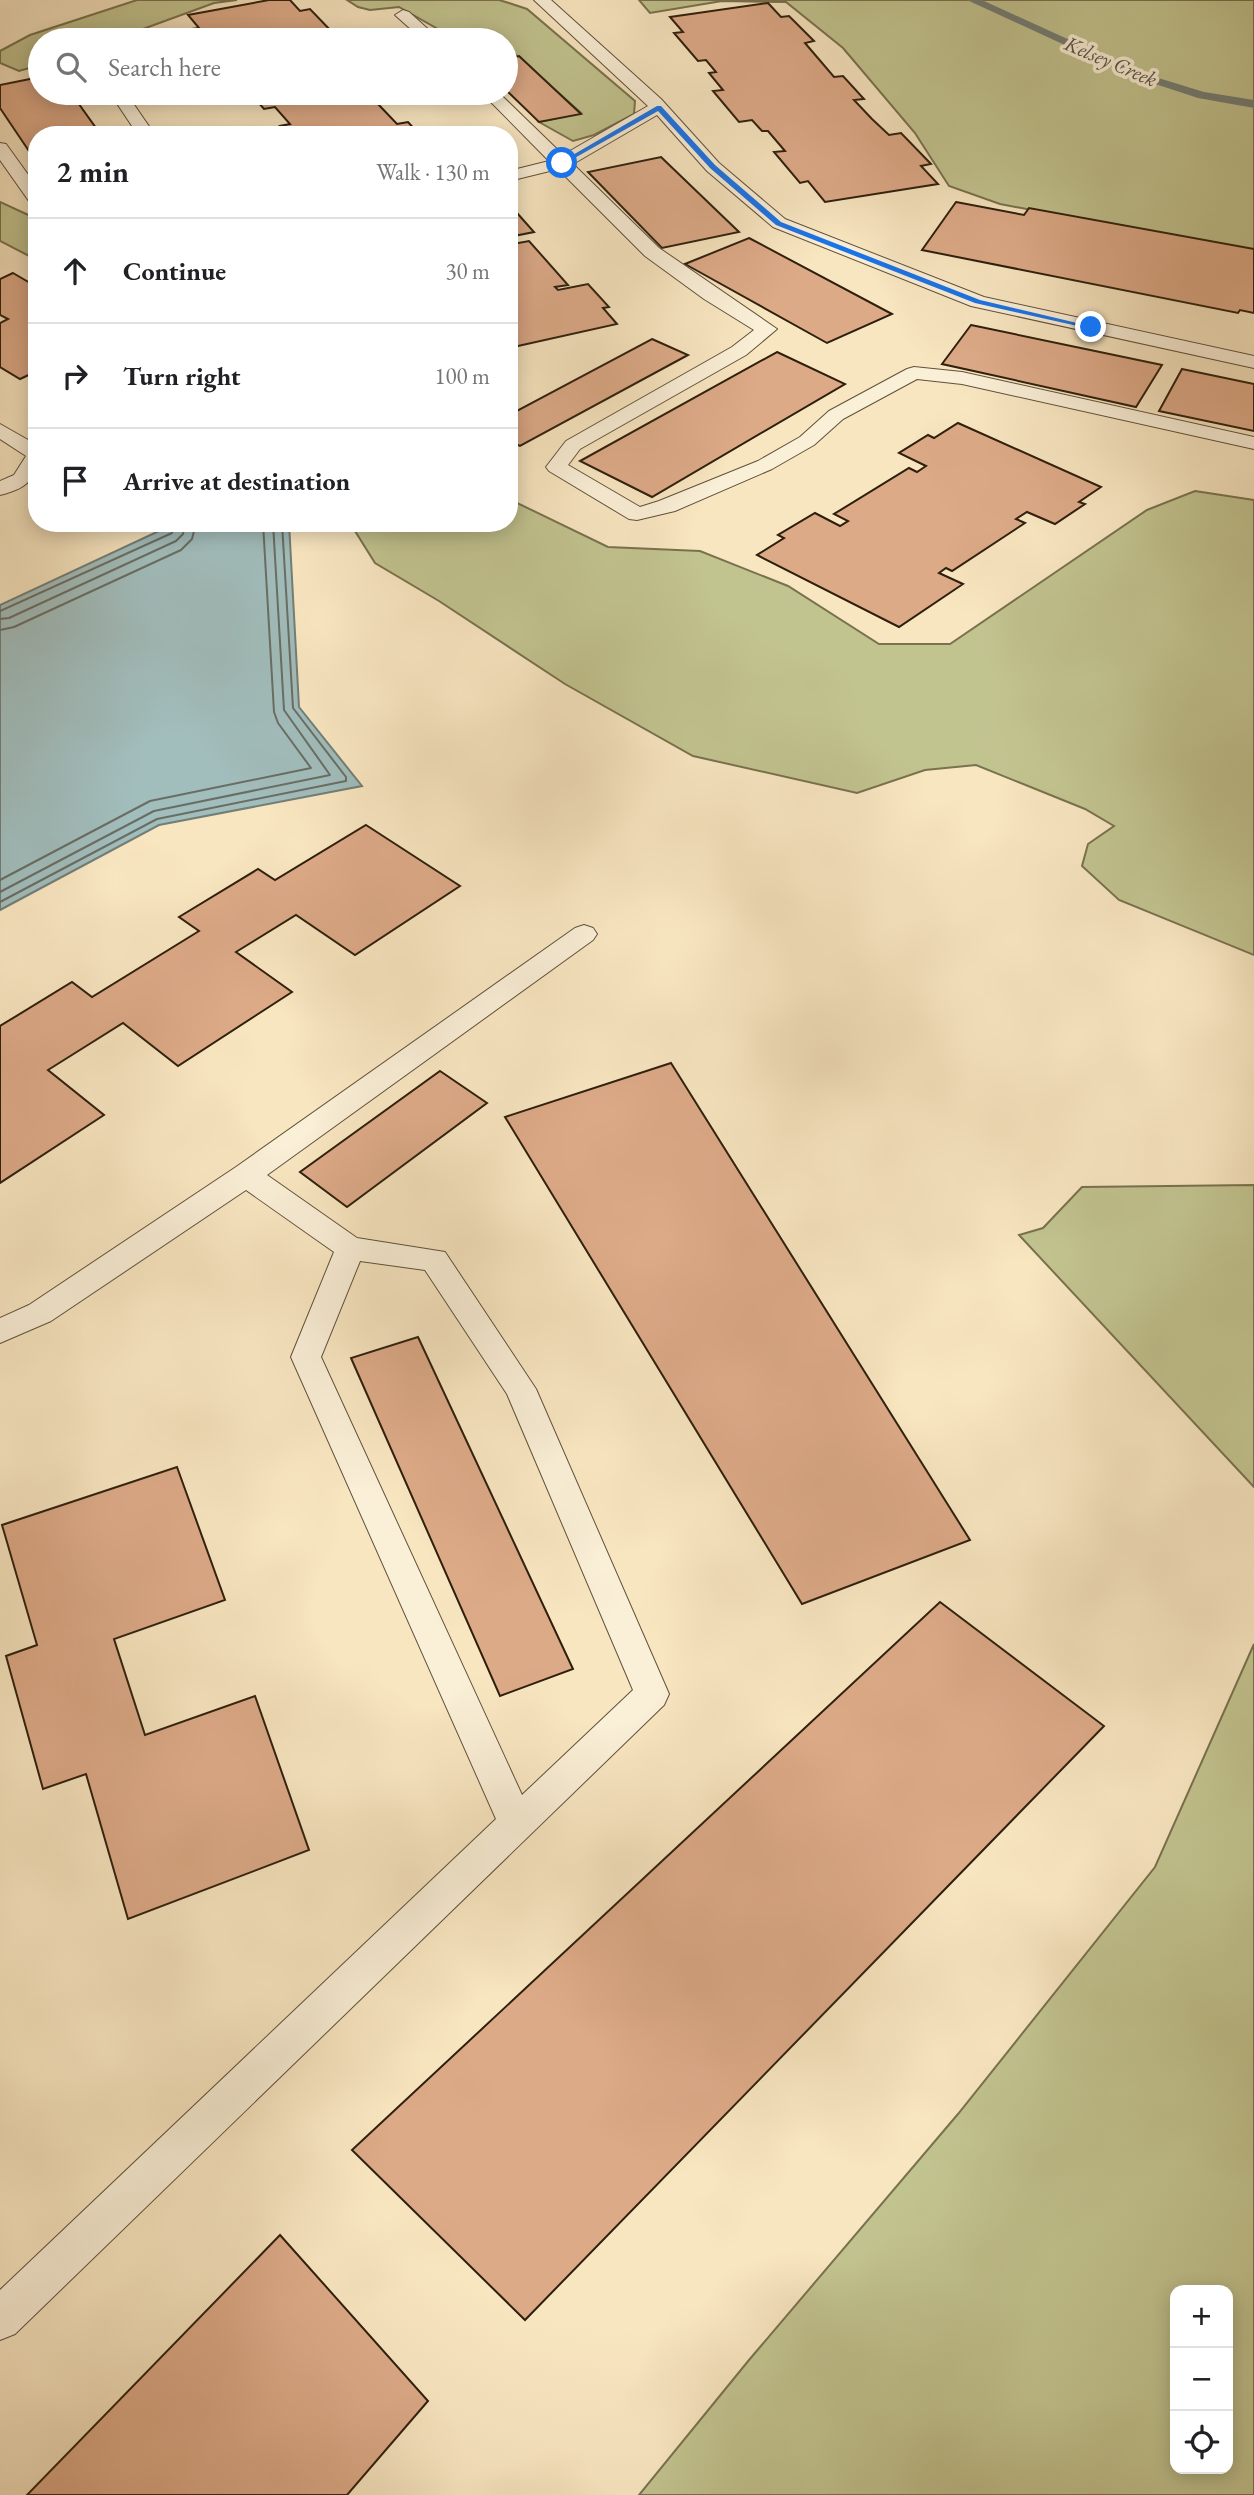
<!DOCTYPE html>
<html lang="en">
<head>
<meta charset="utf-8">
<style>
	body { margin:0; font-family:"EB Garamond",serif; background:#f6f6f6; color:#202124 }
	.controls { position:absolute; right:21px; bottom:21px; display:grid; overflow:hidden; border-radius:14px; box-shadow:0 4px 18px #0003 }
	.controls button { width:63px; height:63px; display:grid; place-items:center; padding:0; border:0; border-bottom:2px solid #e0e0e0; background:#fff; color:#202124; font:35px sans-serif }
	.stop { position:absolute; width:21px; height:21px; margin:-16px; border:5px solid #1a73e8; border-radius:50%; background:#fff }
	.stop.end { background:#1a73e8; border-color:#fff; box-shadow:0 2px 7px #0008 }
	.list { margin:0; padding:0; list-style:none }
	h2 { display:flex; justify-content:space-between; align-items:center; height:91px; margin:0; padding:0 28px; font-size:30px }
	h2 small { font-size:23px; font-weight:400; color:#757577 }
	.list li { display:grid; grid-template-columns:46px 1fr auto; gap:21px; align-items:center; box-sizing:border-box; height:105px; padding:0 28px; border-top:2px solid #e0e0e0 }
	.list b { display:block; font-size:26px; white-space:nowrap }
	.list em { font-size:23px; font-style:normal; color:#757577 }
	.icon { flex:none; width:38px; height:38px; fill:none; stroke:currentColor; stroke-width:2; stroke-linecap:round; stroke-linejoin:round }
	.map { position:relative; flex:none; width:1254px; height:2495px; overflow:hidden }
	.search { position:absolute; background:#fff; box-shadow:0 4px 18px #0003; left:28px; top:28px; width:490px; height:77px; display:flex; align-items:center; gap:18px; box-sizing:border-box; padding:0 24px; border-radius:38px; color:#757577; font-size:26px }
	.panel { position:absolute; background:#fff; box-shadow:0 4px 18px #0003; left:28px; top:126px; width:490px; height:406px; border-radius:28px }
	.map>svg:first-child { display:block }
	.green { fill:#c2c490; stroke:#78724e; stroke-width:2; fill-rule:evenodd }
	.water { fill:#a1bdbc; stroke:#737e76; stroke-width:2 }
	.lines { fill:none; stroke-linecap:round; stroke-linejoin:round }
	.shore { stroke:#686e64; stroke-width:2 }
	.stream { fill:#737e76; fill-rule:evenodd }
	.building { fill:#da8; stroke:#2e1f0d; stroke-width:2 }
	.service-casing { stroke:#60513a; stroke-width:2 }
	.service { fill:#faefd7; fill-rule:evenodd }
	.route { fill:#1a73e8 }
	.labels { text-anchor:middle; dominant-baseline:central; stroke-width:7; stroke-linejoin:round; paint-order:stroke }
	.far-water-label { font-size:21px; font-style:italic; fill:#56564a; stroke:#faefd7 }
</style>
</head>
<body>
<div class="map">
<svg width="1254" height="2495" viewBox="0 0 1254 2495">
	<rect width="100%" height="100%" fill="#f8e6c1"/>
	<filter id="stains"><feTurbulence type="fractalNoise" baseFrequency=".00286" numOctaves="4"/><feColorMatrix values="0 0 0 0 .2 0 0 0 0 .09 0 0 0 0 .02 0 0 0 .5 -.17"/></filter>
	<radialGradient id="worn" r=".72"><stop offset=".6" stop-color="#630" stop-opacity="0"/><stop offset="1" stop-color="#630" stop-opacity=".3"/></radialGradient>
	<g class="green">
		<path d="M137,0H237L214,3L113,40H40V65L19,71L0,63V51L30,35Z"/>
		<path d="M347,0H499L509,3L527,9L635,101L634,114L594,135L573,141L539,122L581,113L506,46V40H498L492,36L445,33L399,7L370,10L358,7Z"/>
		<path d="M639,0H1254V252L1000,204L949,186L915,133L843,48L786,2L722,1L650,13Z"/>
		<path d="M0,202L37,219V260L0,241Z"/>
		<path d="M1195,491L1254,500V955L1119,900L1082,866L1088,844L1114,826L1085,809L976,765L925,770L857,793L693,756L565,684L439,601L375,563L350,523H509V499L608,547L700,551L788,586L879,644H950L1147,510Z"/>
		<path d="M1254,1185V1487L1019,1235L1043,1228L1082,1187Z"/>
		<path d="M1254,1644V2495H639L749,2360L958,2114L1155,1867ZM1175,2290H1228V2469H1175Z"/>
	</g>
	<path class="water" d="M176,523H289L299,707L362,786L159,825L0,910V605Z"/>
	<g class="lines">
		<g class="shore">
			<path d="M0,611L172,533L176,523"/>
			<path d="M0,619L9,618L176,541L183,534L185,523"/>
			<path d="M0,630L14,627L181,550L192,539L196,523"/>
			<path d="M0,880L150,801L311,768L278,723L274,712L263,523"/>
			<path d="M0,892L154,811L330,775L284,710L273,523"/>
			<path d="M0,902L157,819L346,781V777L293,708L282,523"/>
		</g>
		<path class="stream" d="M967,0H982L1142,73L1204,92L1254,100V108L1198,98L1134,77Z"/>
	</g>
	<g class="building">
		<path d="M269,0H290L300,11L310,9L334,34L326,36L330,40H201L191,29L199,28L188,15Z"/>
		<path d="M768,3L781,17L789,16L814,41L805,43L834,77L843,76L864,99L854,100L872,119L889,135L901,133L931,164L921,166L938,184L825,202L808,181L800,183L774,152L785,151L768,131H762L752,120L739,122L713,91L723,90L709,73L716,72L706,60L698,61L674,33L683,32L670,17Z"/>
		<path d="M519,56L581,114L539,122L506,90V59Z"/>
		<path d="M40,77V93H71L101,135H37V163L0,108V85Z"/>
		<path d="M250,93H387L393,99L377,103L397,124L408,122L420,135H288L280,126L290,124L275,107L264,109Z"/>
		<path d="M661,157L739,232L662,248L588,172Z"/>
		<path d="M956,202L1024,215L1029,208L1254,249V313L1240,310L1238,313L922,250Z"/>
		<path d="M509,211L517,213L534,232L509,237Z"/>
		<path d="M749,238L892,314L827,343L685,264Z"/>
		<path d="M509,240L513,244L529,241L568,285L555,287L558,290L588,284L609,307L603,308L617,324L509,348Z"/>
		<path d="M13,273L37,287V371L20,379L0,367V323L8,319L0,315V279Z"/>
		<path d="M971,325L1162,365L1136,407L942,364Z"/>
		<path d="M652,339L688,355L520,446L509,441V415Z"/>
		<path d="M777,352L845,384L652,497L580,461Z"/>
		<path d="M1182,369L1254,384V431L1159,411Z"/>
		<path d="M958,423L1101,487L1079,502L1085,504L1055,524L1027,512L1016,519L1025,523L952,571L946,568L939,573L963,584L899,627L757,555L784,538L778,535L815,513L840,526L848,521L834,514L909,468L917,472L926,466L899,453L928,435L934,438Z"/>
		<path d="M366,825L460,886L355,955L296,915L236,952L292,992L178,1066L123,1023L48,1070L104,1115L0,1183V1026L72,982L92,997L199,931L179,917L258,869L275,880Z"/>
		<path d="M671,1063L970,1540L802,1604L505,1117Z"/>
		<path d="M440,1071L487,1103L347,1207L300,1172Z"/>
		<path d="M418,1337L573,1669L500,1696L351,1358Z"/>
		<path d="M177,1467L225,1600L114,1639L145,1735L255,1696L309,1850L128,1919L86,1774L43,1789L6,1656L37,1645L2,1525Z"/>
		<path d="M940,1602L1104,1726L525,2320L352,2150Z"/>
		<path d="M280,2235L428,2401L347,2495H27Z"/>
	</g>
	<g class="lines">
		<defs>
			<g id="service">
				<path d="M534,0H551L661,99L719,163L785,219L984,297L1254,356V368L971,306L773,227L707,171L657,115L573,164L659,248L777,329L746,355L580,449L568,465L640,507L659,501L758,461L800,437L829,411L907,369L914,367L962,372L1254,437V449L962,384L917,379L843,419L814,445L772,469L675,511L637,520L629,519L549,471L546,467L566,441L732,347L754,330L704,299L645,256L558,169L509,181V171L549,161L482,93H499L563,155L648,106Z"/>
				<path d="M403,10L409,12L440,40H423L395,15Z"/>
				<path d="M110,93H126L155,135H138Z"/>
				<path d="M0,143L6,144L37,187V205L31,204L0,160Z"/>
				<path d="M0,424L37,445C37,476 33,487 0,495V481L14,475L26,456L0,439Z"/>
				<path d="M584,925L593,928L597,934L593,940L267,1175L357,1238L445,1252L536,1389L669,1694L664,1705L15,2334L0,2340V2290L496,1819L291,1357L334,1252L246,1190L51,1321L0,1343V1318L29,1305L236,1167L575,928ZM360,1261L425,1270L507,1394L633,1690L522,1795L321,1357Z"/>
			</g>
		</defs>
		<use href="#service" class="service-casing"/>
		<use href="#service" class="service"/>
	</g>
	<path class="route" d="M657,106H661L715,165L781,222L980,300L1094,327L1091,329L975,303L776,225L710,168L658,111L564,164L559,163Z"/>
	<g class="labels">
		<g class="far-water-label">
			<text transform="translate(1111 61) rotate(23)">Kelsey Creek</text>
		</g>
	</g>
	<rect width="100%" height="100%" filter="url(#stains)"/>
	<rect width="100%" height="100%" fill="url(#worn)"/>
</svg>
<div class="controls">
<button>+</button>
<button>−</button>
<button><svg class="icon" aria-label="locate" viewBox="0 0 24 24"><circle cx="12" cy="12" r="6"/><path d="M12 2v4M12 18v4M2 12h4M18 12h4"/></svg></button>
</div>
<div class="stop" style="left:562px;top:163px"></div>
<div class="stop end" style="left:1091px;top:327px"></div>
<div class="search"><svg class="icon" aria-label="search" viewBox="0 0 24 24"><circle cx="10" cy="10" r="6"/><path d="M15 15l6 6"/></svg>Search here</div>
<section class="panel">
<h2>2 min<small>Walk · 130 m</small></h2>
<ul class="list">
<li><svg class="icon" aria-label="ahead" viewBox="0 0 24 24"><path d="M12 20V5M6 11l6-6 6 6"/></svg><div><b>Continue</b></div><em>30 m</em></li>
<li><svg class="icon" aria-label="right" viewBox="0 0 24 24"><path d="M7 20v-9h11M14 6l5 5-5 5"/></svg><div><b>Turn right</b></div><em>100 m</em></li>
<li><svg class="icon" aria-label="arrive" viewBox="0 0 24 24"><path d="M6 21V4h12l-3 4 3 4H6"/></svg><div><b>Arrive at destination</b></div></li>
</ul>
</section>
</div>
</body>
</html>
